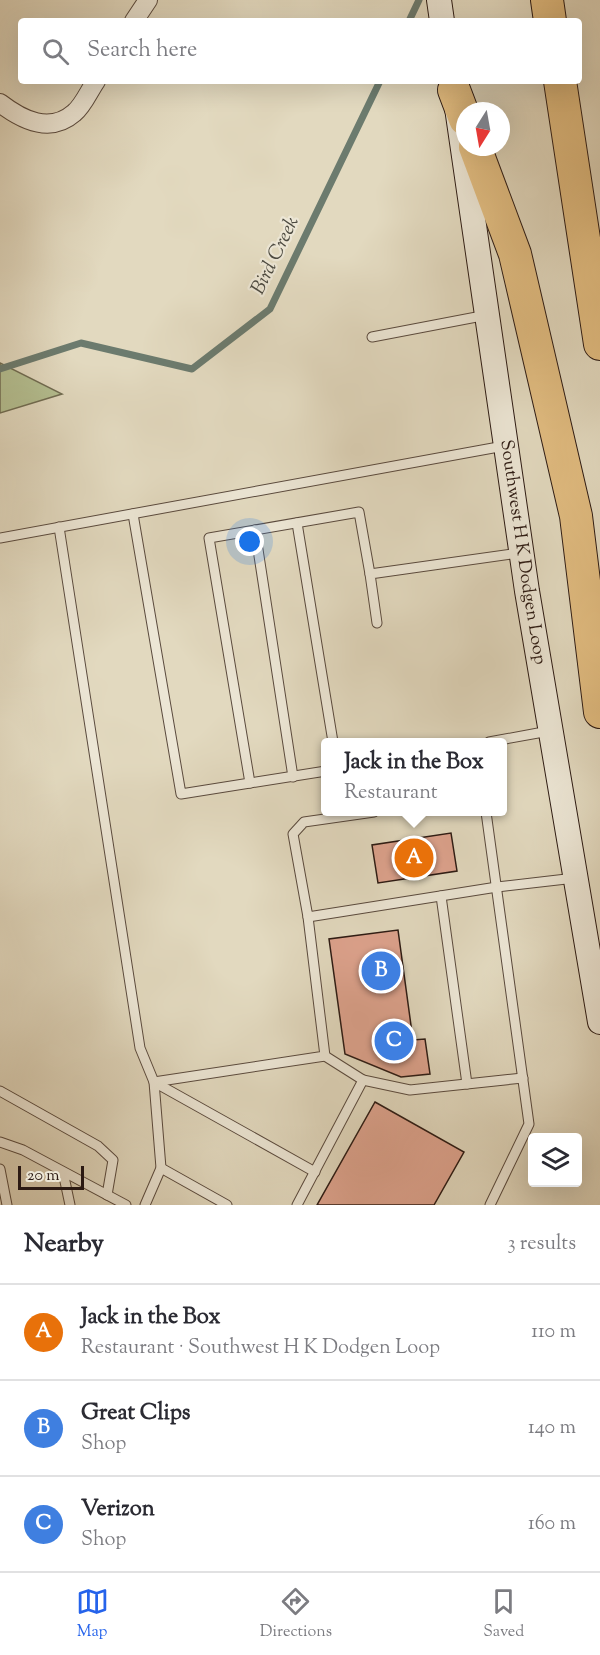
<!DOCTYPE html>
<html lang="en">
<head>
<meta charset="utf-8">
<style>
	body { margin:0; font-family:"Sorts Mill Goudy",serif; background:#f7f7f7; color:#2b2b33 }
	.controls { position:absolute; right:18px; bottom:18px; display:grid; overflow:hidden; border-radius:6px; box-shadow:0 6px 24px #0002 }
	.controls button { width:54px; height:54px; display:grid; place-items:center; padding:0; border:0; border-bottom:2px solid #e1e1e2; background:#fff; color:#2b2b33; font:30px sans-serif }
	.compass { position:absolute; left:456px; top:102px; width:54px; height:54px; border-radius:50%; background:#fff; box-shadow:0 6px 24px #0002; rotate:191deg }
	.scale { position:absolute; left:18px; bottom:15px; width:66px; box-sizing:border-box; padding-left:6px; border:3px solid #2c1a13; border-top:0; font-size:16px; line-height:21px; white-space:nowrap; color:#2c1a13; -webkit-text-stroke:4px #ece6d5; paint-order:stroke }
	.you { position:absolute; left:250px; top:542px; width:21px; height:21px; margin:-15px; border:4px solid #fff; border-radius:50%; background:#1a73e8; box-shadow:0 0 0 9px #1a73e833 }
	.badge { display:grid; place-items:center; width:39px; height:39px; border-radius:50%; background:#2563eb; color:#fff; font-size:20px; font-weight:700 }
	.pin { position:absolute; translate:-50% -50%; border:3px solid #fff; box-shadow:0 2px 6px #0006 }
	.popup { position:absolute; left:321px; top:738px; width:186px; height:78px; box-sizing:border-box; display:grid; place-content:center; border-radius:6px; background:#fff; filter:drop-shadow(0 2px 4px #0005); font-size:20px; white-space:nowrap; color:#7c7c81 }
	.popup b { font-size:22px; color:#2b2b33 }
	.popup::after { content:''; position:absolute; left:50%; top:100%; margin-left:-12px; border:12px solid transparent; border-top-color:#fff }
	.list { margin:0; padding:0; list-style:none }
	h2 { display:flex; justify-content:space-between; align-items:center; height:78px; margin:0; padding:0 24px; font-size:26px }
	h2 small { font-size:20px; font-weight:400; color:#7c7c81 }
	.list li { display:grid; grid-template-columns:39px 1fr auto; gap:18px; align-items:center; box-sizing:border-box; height:96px; padding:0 24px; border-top:2px solid #e1e1e2 }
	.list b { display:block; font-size:22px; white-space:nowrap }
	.list p { margin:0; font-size:20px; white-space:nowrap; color:#7c7c81 }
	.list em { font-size:20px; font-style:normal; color:#7c7c81 }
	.icon { flex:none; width:33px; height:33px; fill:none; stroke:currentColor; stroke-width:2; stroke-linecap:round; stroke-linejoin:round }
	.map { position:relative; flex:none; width:600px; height:1205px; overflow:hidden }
	.search { position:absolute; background:#fff; box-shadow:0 6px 24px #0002; left:18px; right:18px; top:18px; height:66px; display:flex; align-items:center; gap:15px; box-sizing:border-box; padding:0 21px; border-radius:6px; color:#7c7c81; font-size:22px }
	.sheet { height:366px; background:#fff }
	nav { display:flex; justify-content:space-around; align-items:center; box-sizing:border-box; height:84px; border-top:2px solid #e1e1e2; background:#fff; font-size:16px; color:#7c7c81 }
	nav a { display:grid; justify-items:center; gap:3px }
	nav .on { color:#2563eb }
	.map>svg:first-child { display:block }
	.green { fill:#b4bf91; stroke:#706c52; stroke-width:1.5 }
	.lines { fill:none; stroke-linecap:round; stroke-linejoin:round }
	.stream { stroke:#6c7b6e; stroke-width:7 }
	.building { fill:#dea38e; stroke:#2c1a13; stroke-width:1.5 }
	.service-casing { stroke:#5a4a3e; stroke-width:11 }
	.minor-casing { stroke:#5a4a3e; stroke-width:20 }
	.secondary-casing { stroke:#2c1a13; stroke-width:26 }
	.motorway-casing { stroke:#2c1a13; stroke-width:34 }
	.service { stroke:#ece6d5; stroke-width:9 }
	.minor { stroke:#ece6d5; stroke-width:18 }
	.secondary { stroke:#ece6d5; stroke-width:24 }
	.motorway { stroke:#e1bc80; stroke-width:32 }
	.labels { text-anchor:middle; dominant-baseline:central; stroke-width:4.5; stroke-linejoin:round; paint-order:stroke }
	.street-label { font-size:18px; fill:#2c1a13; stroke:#ece6d5 }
	.water-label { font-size:20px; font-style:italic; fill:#4c4a41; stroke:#ece6d5 }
</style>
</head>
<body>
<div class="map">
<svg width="600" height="1205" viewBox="0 0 600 1205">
	<rect width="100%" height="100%" fill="#e2d9bf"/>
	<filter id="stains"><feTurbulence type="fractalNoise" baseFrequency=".00333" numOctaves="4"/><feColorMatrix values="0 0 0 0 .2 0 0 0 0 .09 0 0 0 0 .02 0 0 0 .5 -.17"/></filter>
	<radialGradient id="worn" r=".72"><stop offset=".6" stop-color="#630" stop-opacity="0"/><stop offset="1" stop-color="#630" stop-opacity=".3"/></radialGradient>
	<path class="green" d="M0,363L62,394L0,413Z"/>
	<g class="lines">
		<g class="stream">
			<path d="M409,21L419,0"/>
			<path d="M0,369L81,343L192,369L270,309L380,81"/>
		</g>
	</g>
	<g class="building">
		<path d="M451,833L457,871L378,883L372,845Z"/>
		<path d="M398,930L413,1040L425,1039L430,1074L401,1077L345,1054L329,939Z"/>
		<path d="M375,1102L464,1152L434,1205H317Z"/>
	</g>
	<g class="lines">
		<defs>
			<g id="service">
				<path d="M372,337L487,315"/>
				<path d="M133,514L181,794L250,783L209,538L359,512L370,574"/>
				<path d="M297,523L333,742"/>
				<path d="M59,527L140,1048L154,1082L315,1172"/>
				<path d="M255,530L293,777"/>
				<path d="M0,538L504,446"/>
				<path d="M377,623L370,574L519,553"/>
				<path d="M489,742L549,731"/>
				<path d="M250,783L326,771"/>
				<path d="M374,812L304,822L293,834L308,917L497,887L575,878"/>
				<path d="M486,812L529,1124L490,1205"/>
				<path d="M441,896L467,1084"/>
				<path d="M325,1056L363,1080"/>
				<path d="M0,1091L98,1146L113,1160L107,1195"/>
				<path d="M0,1142L23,1150L126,1205"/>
				<path d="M161,1168L227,1205"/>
				<path d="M0,1169L7,1205"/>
				<path d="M63,1172L70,1205"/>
				<path d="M145,1205L161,1168L154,1082L325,1056L308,917"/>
				<path d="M297,1205L363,1080L410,1090L523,1078"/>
			</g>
			<g id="minor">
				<path d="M134,21L148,0"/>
				<path d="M0,103C22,120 50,134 74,113C83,106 89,91 96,81"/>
			</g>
			<g id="secondary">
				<path d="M439,0L442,21"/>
				<path id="s1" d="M456,101L527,591L600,1022"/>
			</g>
			<g id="motorway">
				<path d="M547,0L550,21"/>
				<path d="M560,81L600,344"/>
				<path d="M454,90L465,119"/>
				<path d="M475,147L515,254L576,516L600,712"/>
			</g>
		</defs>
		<use href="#service" class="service-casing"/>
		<use href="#minor" class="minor-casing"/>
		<use href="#secondary" class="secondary-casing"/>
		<use href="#motorway" class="motorway-casing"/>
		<use href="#service" class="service"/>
		<use href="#minor" class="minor"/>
		<use href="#secondary" class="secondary"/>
		<use href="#motorway" class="motorway"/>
	</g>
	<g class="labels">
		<g class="street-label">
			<text stroke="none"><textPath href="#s1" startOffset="456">Southwest H K Dodgen Loop</textPath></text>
		</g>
		<g class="water-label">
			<text transform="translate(276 256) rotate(-64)">Bird Creek</text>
		</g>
	</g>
	<rect width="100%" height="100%" filter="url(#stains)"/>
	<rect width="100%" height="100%" fill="url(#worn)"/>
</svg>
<div class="controls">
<button><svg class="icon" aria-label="layers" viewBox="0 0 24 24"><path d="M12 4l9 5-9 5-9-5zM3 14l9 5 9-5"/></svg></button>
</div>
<svg class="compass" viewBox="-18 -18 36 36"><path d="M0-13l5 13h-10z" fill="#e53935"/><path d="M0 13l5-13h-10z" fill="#7c7c81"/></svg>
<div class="scale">20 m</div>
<div class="you"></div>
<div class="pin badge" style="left:414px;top:858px;background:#e8710a">A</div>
<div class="popup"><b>Jack in the Box</b>Restaurant</div>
<div class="pin badge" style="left:381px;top:971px;background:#3f7fe0">B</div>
<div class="pin badge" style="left:394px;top:1041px;background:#3f7fe0">C</div>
<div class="search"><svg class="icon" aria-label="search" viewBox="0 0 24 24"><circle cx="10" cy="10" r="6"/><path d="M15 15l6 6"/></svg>Search here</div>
</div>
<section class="sheet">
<h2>Nearby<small>3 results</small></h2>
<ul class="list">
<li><span class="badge" style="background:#e8710a">A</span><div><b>Jack in the Box</b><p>Restaurant · Southwest H K Dodgen Loop</p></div><em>110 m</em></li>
<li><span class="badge" style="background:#3f7fe0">B</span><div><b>Great Clips</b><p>Shop</p></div><em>140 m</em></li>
<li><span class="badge" style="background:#3f7fe0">C</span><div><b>Verizon</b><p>Shop</p></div><em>160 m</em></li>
</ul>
</section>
<nav>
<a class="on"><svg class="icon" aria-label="map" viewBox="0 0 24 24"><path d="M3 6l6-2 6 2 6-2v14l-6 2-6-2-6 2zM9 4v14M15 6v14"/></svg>Map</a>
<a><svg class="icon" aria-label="directions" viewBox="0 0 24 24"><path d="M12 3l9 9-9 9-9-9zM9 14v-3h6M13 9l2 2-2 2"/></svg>Directions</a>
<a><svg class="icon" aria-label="saved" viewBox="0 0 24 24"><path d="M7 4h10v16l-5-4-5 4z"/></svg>Saved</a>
</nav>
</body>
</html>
